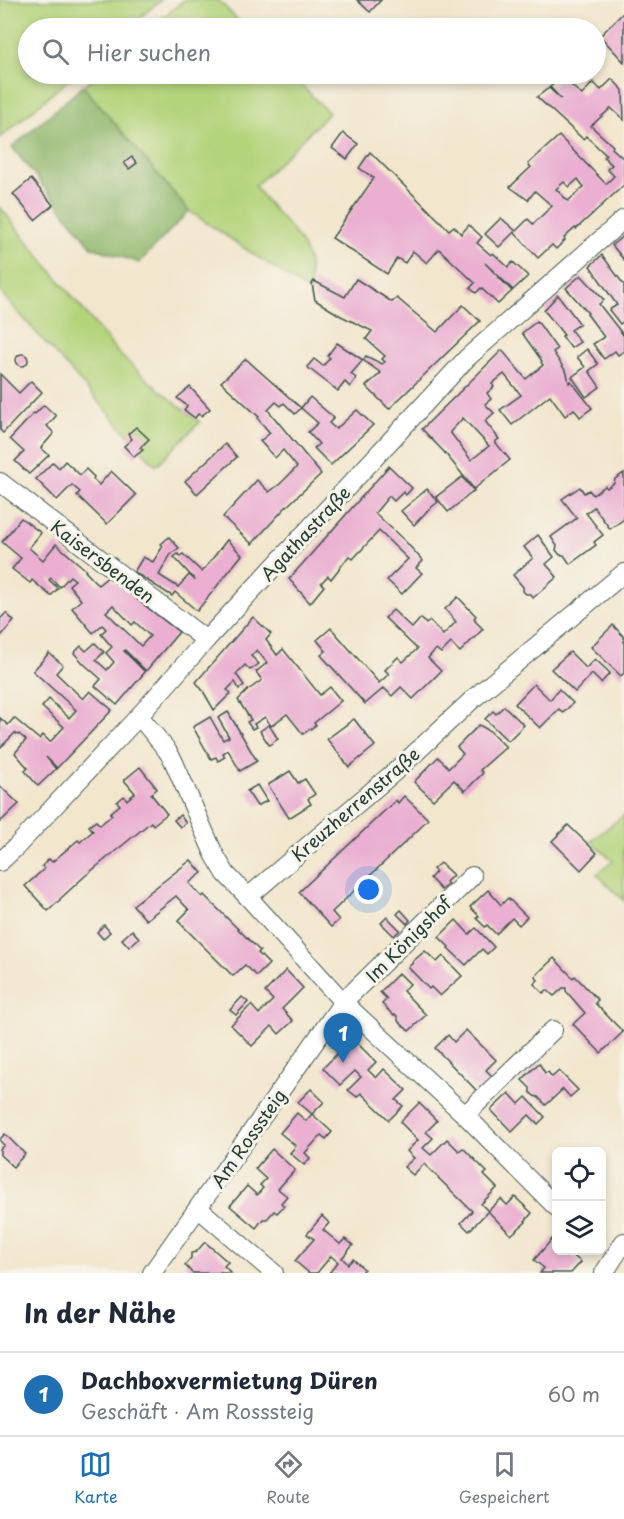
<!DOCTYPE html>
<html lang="de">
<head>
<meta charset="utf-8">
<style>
	body { margin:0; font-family:"Playpen Sans",sans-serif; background:#f2f2f3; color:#1f2937 }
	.controls { position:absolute; right:18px; bottom:18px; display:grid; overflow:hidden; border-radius:9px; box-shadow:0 3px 9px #0003 }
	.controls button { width:54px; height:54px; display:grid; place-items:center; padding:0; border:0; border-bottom:2px solid #e0e1e3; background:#fff; color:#1f2937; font:30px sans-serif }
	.you { position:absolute; left:369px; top:890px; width:21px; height:21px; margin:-15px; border:4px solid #fff; border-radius:50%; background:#1a73e8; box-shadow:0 0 0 9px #1a73e833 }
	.badge { display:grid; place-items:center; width:39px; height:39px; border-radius:50%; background:#1f6fb2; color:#fff; font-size:20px; font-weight:700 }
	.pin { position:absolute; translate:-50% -50px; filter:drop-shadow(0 2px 3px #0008) }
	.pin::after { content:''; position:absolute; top:32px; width:21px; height:18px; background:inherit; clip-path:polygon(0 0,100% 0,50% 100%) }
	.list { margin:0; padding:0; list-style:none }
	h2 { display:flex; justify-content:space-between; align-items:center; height:78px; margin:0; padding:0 24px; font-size:26px }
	h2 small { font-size:20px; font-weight:400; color:#747a83 }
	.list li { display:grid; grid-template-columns:39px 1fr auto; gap:18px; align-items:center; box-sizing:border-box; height:84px; padding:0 24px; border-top:2px solid #e0e1e3 }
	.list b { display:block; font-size:22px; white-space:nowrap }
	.list p { margin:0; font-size:20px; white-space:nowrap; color:#747a83 }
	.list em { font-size:20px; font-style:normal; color:#747a83 }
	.icon { flex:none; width:33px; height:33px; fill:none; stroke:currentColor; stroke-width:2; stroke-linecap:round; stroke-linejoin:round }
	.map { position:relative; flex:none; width:624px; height:1273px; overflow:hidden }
	.search { position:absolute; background:#fff; box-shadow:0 3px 9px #0003; left:18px; right:18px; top:18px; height:66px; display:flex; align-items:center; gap:15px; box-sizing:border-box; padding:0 21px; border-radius:33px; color:#747a83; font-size:22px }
	.sheet { height:162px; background:#fff }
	nav { display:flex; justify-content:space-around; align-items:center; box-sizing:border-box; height:84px; border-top:2px solid #e0e1e3; background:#fff; font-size:16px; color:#747a83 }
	nav a { display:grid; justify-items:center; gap:3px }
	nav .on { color:#1f6fb2 }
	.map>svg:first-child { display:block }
	.green { fill:#b4d47b; stroke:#6a8858; stroke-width:1.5 }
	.forest { fill:#8fb66b; stroke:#577a50; stroke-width:1.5 }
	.building { fill:#eaafd1; fill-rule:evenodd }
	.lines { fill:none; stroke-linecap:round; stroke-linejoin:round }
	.street-casing { stroke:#3f564b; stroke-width:20 }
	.street { stroke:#fff; stroke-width:18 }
	.labels { text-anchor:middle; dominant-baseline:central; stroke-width:6; stroke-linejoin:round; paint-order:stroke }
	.street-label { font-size:18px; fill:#1f3d34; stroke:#f7f3e8 }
</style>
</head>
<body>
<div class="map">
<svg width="624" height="1273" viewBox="0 0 624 1273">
	<rect width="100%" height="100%" fill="#f7f3e8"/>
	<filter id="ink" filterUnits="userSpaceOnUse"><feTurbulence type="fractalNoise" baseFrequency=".0167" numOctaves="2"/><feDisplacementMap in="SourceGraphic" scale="12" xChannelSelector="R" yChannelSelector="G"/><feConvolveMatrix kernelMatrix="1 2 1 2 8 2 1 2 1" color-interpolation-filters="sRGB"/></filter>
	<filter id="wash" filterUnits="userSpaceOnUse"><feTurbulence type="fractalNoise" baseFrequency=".008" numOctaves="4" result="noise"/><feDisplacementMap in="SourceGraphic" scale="24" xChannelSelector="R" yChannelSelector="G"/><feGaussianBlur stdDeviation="1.35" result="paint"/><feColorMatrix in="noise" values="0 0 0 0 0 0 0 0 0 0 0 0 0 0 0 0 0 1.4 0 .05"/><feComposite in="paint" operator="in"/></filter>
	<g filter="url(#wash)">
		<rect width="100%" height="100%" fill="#f2e6cd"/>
		<g class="green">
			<path d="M0,0H161L127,28H28V74H75L0,138Z"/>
			<path d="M184,0H218L246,28H150Z"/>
			<path d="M98,74H290L329,113L255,186C270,210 301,232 308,259C311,269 309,281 310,292L189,211L83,86Z"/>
			<path d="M0,207L118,353L158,389L200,422L156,466L0,292Z"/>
			<path d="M624,815V901L597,874L613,861L591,841Z"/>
		</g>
		<path class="forest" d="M83,86L189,211L139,263L92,247L12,147Z"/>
		<g id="blocks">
			<g class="building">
				<path d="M357,0H381L370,12Z"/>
				<path d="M624,12V62L600,36Z"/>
				<path d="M562,77L582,95L593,82L601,90L612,79L623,90L624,120L611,108L591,126L613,146L612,148L624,159V185L576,229L575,228L564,238L565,240L556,249L552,245L538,258L514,232L499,247L485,234L501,218L516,231L528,219L533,224L552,206L535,191L528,200L510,187L531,167L528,164L559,136L606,184L614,176L607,169L612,165L604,157L606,155L586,136L583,139L537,97L549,88L561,99L550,87ZM578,179L584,187L568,201L556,189L564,182L569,187Z"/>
				<path d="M343,133L358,144L347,159L332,148Z"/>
				<path d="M370,152L449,230L454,226L461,234L469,225L482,237L477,243L491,255L493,253L508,267L513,262L528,276L513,290L485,263L512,291L498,304L481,288L476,293L470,288L475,283L439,249L427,263L413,251L405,263L397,258L387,274L332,238L374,178L359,168Z"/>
				<path d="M132,157L137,163L129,169L124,163Z"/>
				<path d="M31,179L53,205L35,220L13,194Z"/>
				<path d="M624,235V260L612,245Z"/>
				<path d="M602,255L624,285V321L620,324L609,310L617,305L590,266Z"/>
				<path d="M581,275L604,300L599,304L624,336V351L618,355L615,351L604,359L593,344L604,337L587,314L588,313L566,288Z"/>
				<path d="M356,279L392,302L397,298L437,332L463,305L480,321L389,409L366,386L381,373L363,360L366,356L382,364L385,362L382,359L385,356L366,339L372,331L341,316L315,300L312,284L314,281L345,297Z"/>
				<path d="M558,295L580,324L571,330L580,342L571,348L562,336L564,335L544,310Z"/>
				<path d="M537,321L557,349L553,352L567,373L569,383L571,381L592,408L580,417L574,409L565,416L550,395L512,425L500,410L521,395L504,374L492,384L494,387L487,393L491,399L485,404L494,413L485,421L499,439L495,442L510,460L474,489L445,453L422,429L502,350L526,379L543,365L541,362L542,361L522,333ZM463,418L489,446L471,460L450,432Z"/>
				<path d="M337,343L363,360L351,374L356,378L350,387L345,382L338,391L307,367L314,359L323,366L330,358L327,356Z"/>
				<path d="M587,349L598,364L589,371L600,387L586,397L572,377L585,367L577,357Z"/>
				<circle cx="22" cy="360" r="6"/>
				<path d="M246,359L301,408L295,414L284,403L281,406L276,402L268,410L321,474L284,509L252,544L223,517L257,480L269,492L280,484L297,467L283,450L275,458L260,441L270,433L258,419L259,417L221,382Z"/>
				<path d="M0,374L19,393L31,381L42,392L3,433L0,430Z"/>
				<path d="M190,387L210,409L201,416L198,414L195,418L184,410L187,406L177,398Z"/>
				<path d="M310,397L334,418L329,423L336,429L357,410L373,425L331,465L314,448L319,444L308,432L318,423L301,408Z"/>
				<path d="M44,405L56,416L47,426L54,433L41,448L49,455L29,474L15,461L24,452L10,439L34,413L35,414Z"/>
				<path d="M136,427L149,439L140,448L143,450L134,457L124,446L132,439L128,434Z"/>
				<path d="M225,444L237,457L197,494L185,481Z"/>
				<path d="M65,461L80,475L86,469L94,477L93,479L99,485L111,471L136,495L107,524L77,495L80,492L72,485L57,500L36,479L53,462L59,468Z"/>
				<path d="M389,466L412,488L406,495L403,492L394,501L389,496L375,513L405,541L423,561L416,568L422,573L402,594L387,580L408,559L379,531L353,559L349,556L331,579L328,576L321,583L324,586L310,603L289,579Z"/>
				<path d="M624,473V519L610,529L594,507L586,513L603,535L594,542L596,545L570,564L564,555H560L556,550L557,546L551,537L577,518L562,499L580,487L584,493L589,490L593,495L605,486L607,488L614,483L615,479Z"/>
				<path d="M462,477L474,491L448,512L436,497Z"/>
				<path d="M427,489L438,502L428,510L414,525L401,511Z"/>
				<path d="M21,518L41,533L29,548L43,560L56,544L86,570L85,571L98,585L108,577L179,632L146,671L125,650L124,651L145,672L117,705L95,686L101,679L84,664L74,653L81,646L86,651L95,643L104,652L96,660L107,670L114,662L106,653L112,647L101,634L106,629L102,625L93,633L72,608L81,600L69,585L75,580L70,576L60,587L51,578L49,580L58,588L51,596L32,580L30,583L12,569L21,558L2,542ZM113,605L132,625L135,622L150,636L141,646L106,612Z"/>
				<path d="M538,535L554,557L546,564L557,577L533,598L530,594H526L523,591V587L513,575L533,558L524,547Z"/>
				<path d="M169,537L179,548L171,554L159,575L178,587L189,575L195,580L174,557L178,554L180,556L183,554L202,572L227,540L242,555L197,611L175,592L172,596L134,572L143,557L153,562L163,546L161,544Z"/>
				<path d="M458,597L476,616L474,618L476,620L475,621L483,629L460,652L451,643L441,653L436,649L428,658L441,671L413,699L401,687L392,696L384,688L365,704L321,655L326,651L317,640L331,628L379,683L389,674L385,670L398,657L403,662L417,649L385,618L393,610L412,628L421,618L426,624L430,621L443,635L456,622L445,609Z"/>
				<path d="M6,613L14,621L0,637V619Z"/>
				<path d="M253,617L271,634L266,640L277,655L283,649L320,695L330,687L341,701L314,723L316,725L303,734L287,714L271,726L265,717L254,724L256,727L252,729L247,722L251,720L238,700L248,690L262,680L256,672L267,663L257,650L251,656L259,664L250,670L245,665L236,674L244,685L239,689L235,682L227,690L231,693L214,710L203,691L196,682Z"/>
				<path d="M613,625L624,637V673L621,676L591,647Z"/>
				<path d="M570,652L586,668L595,659L610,673L601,683L592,674L575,692L551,669Z"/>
				<path d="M49,653L63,665L56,673L83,699L90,691L112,710L57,768L46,757L56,769L38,786L25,771L28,768L15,753L26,740L19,734L18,735L15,733L0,748V718L8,725L14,718L39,739L43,735L50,742L64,727L42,707L49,699L69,718L76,710L33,671Z"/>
				<path d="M534,684L550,700L559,689L573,703L563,713L559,709L540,728L515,704Z"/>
				<path d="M504,706L524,725L508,741L485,719L493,711L496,714Z"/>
				<path d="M228,712L257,761L240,771L228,750L223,753L225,757L218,761L216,757L211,759L193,727L210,717L223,740L229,737L218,718Z"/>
				<path d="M354,719L375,746L349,767L327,739Z"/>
				<path d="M269,725L278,739L269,745L260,731Z"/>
				<path d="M479,725L490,731L506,747L480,770L483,773L465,791L454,780L433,800L414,782L438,757L449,768L463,754L457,747Z"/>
				<path d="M140,767L157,789L151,794L167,814L153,825L151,822L85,876L60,899V900L48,911L25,886L44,869L42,866L49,859L52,862L78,840L80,842L93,831L89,826L96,821L100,825L112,815L110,813L120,805L117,802L124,796L127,800L135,793L124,780Z"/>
				<path d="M290,771L298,783L305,779L315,794L308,799L311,804L289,818L268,785Z"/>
				<path d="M257,785L267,801L257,806L247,791Z"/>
				<path d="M0,786L19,804L0,822Z"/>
				<path d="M404,796L428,819L421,826V827L332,912L339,920L331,927L299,892L396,800L398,803Z"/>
				<path d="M180,815L186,823L180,827L174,820Z"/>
				<path d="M568,825L597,853L581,870L552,841Z"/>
				<path d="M191,860L202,873L189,883L202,897L204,895L260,951L258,953L269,964L257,976L245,965L233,976L178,921L189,910L176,896L146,920L133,905Z"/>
				<path d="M440,863L453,875L446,882L448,884L441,890L430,878L436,872L433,869Z"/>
				<path d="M488,890L501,905L508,898L527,917L519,925L512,918L496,934L487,925L485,927L476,918L479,916L470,907Z"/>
				<path d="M401,910L410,920L407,924L397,914Z"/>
				<path d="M387,917L400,930L394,936L381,923Z"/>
				<path d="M456,920L469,934L476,928L494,947L487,954L482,949L466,965L448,948L449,947L439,937Z"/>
				<path d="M104,925L110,932L103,939L97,932Z"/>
				<path d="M132,930L139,938L129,947L122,939Z"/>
				<path d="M425,951L437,962L443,956L462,976L440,996L431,987L429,989L408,967L413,963L412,962Z"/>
				<path d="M554,958L573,978L575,976L598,1000L595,1003L623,1032L601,1053L573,1024L585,1013L566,991V988H563L554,996L547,990L543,993L534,984L538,980L535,976Z"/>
				<path d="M286,970L303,988L282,1009L293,1021L279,1034L272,1026L252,1046L231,1025L251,1005L259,1014L273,1000L265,992Z"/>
				<path d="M399,973L410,984L403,991L426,1015L409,1031L398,1021V1018L396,1015H393L382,1004L387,999L380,992Z"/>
				<path d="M242,997L248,1002L236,1015L230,1010Z"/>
				<path d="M466,1030L496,1060L486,1070L493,1077L477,1091L435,1048L448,1035L454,1042Z"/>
				<path d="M349,1035L376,1062L368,1070L376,1078L384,1069L406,1090L396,1100L403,1106L389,1120L361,1093L357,1097L348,1090L361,1077L355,1071L340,1085L323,1068L338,1053L335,1050Z"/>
				<path d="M539,1063L545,1073L548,1072L552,1077L559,1071L578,1090L570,1097L563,1089L546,1105L538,1097L534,1096L530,1092V1088L522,1080Z"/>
				<path d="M311,1089L324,1102L312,1114L332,1132L326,1139L321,1135L305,1153L310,1158L304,1165L290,1153L296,1146L280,1133L297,1113L306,1121L312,1114L298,1102Z"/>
				<path d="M509,1093L519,1104L526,1097L545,1117L538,1124L529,1115L512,1132L491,1110Z"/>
				<path d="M419,1103L437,1121L426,1132L433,1138L423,1148L431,1155L447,1139L459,1151L463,1148L487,1172L484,1175L497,1188L481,1204L488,1211L469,1231L461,1223L472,1211L424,1164L413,1175L404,1167L414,1158L407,1151L418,1140L400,1122Z"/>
				<path d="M5,1134L25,1154L13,1167L0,1155V1149L4,1145L0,1141V1139Z"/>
				<path d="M272,1149L295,1170L278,1189L287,1196L281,1203L284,1206L277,1213L274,1211L267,1219H263L256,1228L230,1206L247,1186L257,1195L263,1188L260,1185L266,1179L255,1169Z"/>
				<path d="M515,1197L532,1213L525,1221L526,1222L511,1235L488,1211L501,1199L507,1205Z"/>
				<path d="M322,1216L329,1223L323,1230L340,1244L345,1239L353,1245L342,1258L348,1264L353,1259L364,1269L362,1271L364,1273H329L338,1262L331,1256L317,1273H309L295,1261L314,1239L307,1234Z"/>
				<path d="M553,1238L556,1241V1251H567L581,1262L571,1273H540L544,1268L534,1260Z"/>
				<path d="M205,1242L228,1262L224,1266L231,1273H192L185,1265L191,1258V1253L196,1252Z"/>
			</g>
		</g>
	</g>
	<g filter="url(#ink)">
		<use href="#blocks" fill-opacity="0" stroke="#3f564b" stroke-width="1.5"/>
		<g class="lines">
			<defs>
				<g id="street">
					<path d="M0,482L206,640"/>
					<path d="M139,716L166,749L173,760L214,854L226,874L248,897L399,768L474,698L624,573"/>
					<path d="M0,862L15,848L139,716L206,640L467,358L624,219"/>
					<path d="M248,897L343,1002L465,1115L556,1207"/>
					<path d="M465,1115L553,1030"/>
					<path d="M198,1208L274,1273"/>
					<path d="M152,1273L343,1002L472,876"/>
					<path d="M604,1273L624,1242"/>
				</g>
			</defs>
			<use href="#street" class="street-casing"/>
			<use href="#street" class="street"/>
		</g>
	</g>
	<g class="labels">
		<g class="street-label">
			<text transform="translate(305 533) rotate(-47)">Agathastraße</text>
			<text transform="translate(103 561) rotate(37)">Kaisersbenden</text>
			<text transform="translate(355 804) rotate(-41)">Kreuzherrenstraße</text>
			<text transform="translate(408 939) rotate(-45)">Im Königshof</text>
			<text transform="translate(248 1138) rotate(-55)">Am Rosssteig</text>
		</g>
	</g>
</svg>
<div class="controls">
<button><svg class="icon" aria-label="locate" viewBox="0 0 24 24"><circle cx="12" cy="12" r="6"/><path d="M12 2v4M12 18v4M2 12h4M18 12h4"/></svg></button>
<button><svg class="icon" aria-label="layers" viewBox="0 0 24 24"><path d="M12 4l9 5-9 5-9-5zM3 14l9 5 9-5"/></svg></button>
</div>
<div class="you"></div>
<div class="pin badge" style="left:343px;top:1063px">1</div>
<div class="search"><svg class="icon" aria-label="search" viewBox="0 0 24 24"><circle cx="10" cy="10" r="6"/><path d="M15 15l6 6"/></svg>Hier suchen</div>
</div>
<section class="sheet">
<h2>In der Nähe<small></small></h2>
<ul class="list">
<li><span class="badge">1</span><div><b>Dachboxvermietung Düren</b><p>Geschäft · Am Rosssteig</p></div><em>60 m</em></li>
</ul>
</section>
<nav>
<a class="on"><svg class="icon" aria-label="map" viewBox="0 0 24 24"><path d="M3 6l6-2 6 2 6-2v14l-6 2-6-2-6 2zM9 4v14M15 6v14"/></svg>Karte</a>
<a><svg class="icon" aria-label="directions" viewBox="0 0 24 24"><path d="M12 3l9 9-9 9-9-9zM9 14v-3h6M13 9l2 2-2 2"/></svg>Route</a>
<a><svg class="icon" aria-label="saved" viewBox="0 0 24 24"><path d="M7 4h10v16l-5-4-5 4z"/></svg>Gespeichert</a>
</nav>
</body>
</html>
